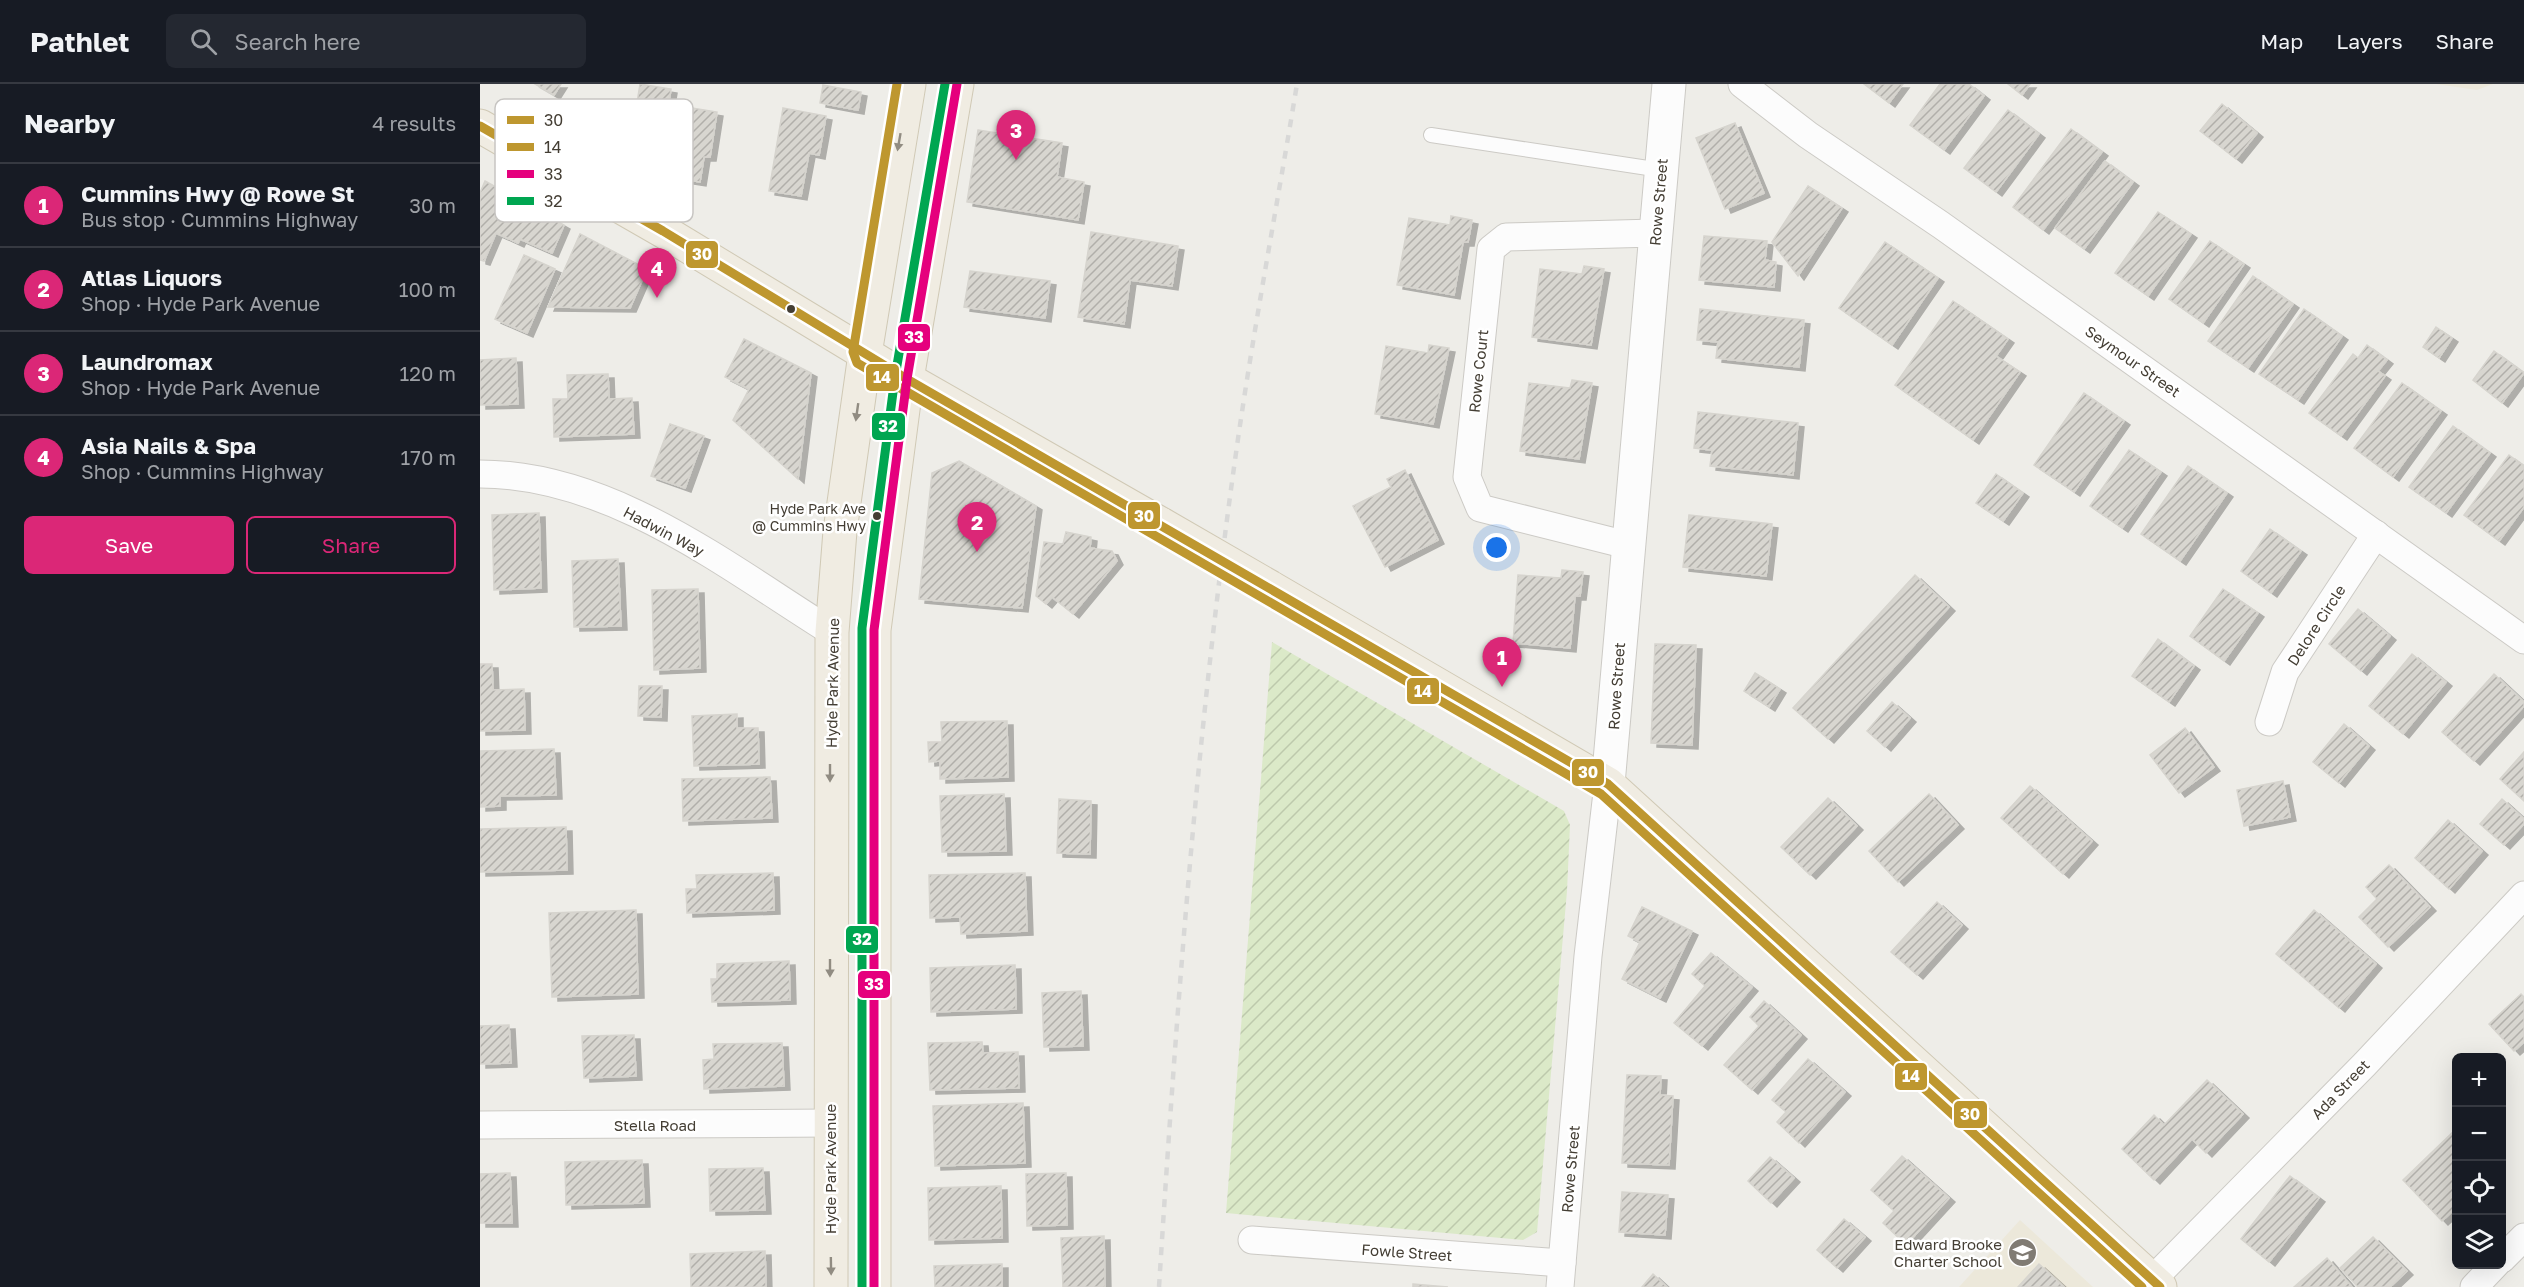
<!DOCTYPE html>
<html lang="en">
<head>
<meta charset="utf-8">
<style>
	body { margin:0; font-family:"Golos Text",sans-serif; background:#242831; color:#f1f3f6 }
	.controls { position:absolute; right:18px; bottom:18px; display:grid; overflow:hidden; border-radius:9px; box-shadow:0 6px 24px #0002 }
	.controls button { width:54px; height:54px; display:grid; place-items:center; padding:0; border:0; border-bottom:2px solid #363941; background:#171b24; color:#f1f3f6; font:30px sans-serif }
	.you { position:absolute; left:1017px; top:464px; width:21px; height:21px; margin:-15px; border:4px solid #fff; border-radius:50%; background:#1a73e8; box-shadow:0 0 0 9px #1a73e833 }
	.badge { display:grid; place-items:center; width:39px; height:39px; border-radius:50%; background:#db2777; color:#fff; font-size:20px; font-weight:700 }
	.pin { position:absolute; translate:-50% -50px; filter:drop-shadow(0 2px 3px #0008) }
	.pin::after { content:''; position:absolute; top:32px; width:21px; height:18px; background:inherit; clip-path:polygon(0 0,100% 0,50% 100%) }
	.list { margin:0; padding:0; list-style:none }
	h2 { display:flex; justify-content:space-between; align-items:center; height:78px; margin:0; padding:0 24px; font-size:26px }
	h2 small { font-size:20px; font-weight:400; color:#9ea1a6 }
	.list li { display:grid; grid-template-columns:39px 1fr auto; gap:18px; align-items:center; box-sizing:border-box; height:84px; padding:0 24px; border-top:2px solid #363941 }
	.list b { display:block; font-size:22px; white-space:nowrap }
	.list p { margin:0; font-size:20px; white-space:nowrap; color:#9ea1a6 }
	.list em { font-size:20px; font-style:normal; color:#9ea1a6 }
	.actions { display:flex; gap:12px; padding:18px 24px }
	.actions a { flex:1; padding:14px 0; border:2px solid #db2777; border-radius:9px; text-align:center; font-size:21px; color:#db2777 }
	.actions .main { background:#db2777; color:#fff }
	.icon { flex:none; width:33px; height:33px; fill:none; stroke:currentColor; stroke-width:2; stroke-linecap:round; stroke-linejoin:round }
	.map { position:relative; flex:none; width:2044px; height:1203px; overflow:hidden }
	header { display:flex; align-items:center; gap:36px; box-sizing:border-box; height:84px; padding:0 30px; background:#171b24; border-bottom:2px solid #363941 }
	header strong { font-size:28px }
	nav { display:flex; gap:33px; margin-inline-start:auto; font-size:21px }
	.search { width:420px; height:54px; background:#242831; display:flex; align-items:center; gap:15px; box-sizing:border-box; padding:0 21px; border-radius:9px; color:#9ea1a6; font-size:22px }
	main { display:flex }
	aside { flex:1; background:#171b24 }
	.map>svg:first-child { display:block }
	.education { fill:#ece8da }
	.garden { fill:url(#garden-furrows) }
	.building { fill:url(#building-hatch); stroke:#d6d4ce; stroke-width:1.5; filter:url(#shadow) }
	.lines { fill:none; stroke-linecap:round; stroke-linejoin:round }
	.service-casing { stroke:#cccac5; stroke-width:16 }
	.minor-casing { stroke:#cccac5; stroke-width:29 }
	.tertiary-casing { stroke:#cccac5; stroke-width:35 }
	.primary-casing { stroke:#d0c9b5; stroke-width:35 }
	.service { stroke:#fcfcfc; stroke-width:14 }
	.minor { stroke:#fcfcfc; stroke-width:27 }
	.tertiary { stroke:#fcfcfc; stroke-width:33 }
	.primary { stroke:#f0ece2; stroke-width:33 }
	.rail { stroke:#d8d8d7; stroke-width:4.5; stroke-dasharray:8 8; stroke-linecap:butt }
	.primary-bridge-casing { stroke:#d0c9b5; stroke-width:35; stroke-linecap:butt }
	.primary-bridge { stroke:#f0ece2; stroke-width:33 }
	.bus-1-casing { stroke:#fff; stroke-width:14 }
	.bus-2-casing { stroke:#fff; stroke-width:14 }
	.bus-3-casing { stroke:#fff; stroke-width:14 }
	.bus-4-casing { stroke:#fff; stroke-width:14 }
	.bus-1 { stroke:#be972f; stroke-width:9 }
	.bus-2 { stroke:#be972f; stroke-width:9 }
	.bus-3 { stroke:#e5007d; stroke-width:9 }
	.bus-4 { stroke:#00a651; stroke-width:9 }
	.oneway { fill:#918c82 }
	.bus-dot { fill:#443e34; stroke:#fff; stroke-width:2 }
	.labels { text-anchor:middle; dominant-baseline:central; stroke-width:5; stroke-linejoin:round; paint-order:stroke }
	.bus-label { font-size:14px; fill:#443e34; stroke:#fff; text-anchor:end }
	.street-label { font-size:15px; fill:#443e34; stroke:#fff }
	.poi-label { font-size:15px; fill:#443e34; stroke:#fff; text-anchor:end }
	.key { fill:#fff; stroke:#c7c5c2; stroke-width:1.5 }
	.key-label { font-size:16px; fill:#443e34 }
	.line-badge { stroke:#fff; stroke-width:2 }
	.badge-label { font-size:16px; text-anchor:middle; font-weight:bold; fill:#fff }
</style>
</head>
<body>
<header>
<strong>Pathlet</strong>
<div class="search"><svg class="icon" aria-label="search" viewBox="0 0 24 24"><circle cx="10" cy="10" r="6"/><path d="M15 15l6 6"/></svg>Search here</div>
<nav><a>Map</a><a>Layers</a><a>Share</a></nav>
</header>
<main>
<aside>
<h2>Nearby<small>4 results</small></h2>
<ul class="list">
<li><span class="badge">1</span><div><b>Cummins Hwy @ Rowe St</b><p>Bus stop · Cummins Highway</p></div><em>30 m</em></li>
<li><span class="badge">2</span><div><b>Atlas Liquors</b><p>Shop · Hyde Park Avenue</p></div><em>100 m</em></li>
<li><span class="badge">3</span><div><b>Laundromax</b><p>Shop · Hyde Park Avenue</p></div><em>120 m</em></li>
<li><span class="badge">4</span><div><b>Asia Nails &amp; Spa</b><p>Shop · Cummins Highway</p></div><em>170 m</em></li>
</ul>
<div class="actions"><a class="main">Save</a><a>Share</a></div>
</aside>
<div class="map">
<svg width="2044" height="1203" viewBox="0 0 2044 1203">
	<defs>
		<pattern id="garden-furrows" width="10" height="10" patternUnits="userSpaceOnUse" patternTransform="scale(1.5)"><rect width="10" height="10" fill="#dbe9c8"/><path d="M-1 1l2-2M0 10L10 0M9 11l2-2" fill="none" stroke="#bdc9ac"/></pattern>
		<pattern id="building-hatch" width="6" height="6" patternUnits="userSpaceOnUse" patternTransform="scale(1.5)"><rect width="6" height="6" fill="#d8d6d0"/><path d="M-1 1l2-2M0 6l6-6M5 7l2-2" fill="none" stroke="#b1afaa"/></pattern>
		<filter id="shadow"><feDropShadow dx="6" dy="4" stdDeviation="0" flood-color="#0004"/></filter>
	</defs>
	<rect width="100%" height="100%" fill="#eeede8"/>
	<g class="education">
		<path d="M1956,0H2013L1997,6Z"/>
		<path d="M1540,1136L1613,1203H1479Z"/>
	</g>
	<path class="garden" d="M792,558L1084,727L1090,741L1087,807L1057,1148L1043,1156L746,1129Z"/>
	<g class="building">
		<path d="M55,0H81L74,11Z"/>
		<path d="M160,0L191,5L179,79L148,74Z"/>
		<path d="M1384,0H1423L1409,19Z"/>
		<path d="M1460,0H1489L1504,12L1464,66L1430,41Z"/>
		<path d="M1528,0H1550L1542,11Z"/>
		<path d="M343,1L381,8L378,26L340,19Z"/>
		<path d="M1742,20L1777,49L1756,75L1720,47Z"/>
		<path d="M200,22L237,28L230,73H224L220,98L188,93Z"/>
		<path d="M303,24L346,32L339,71L329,69L321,112L289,107Z"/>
		<path d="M1528,26L1559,50L1516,108L1484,84Z"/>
		<path d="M1255,39L1284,109L1245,125L1216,54Z"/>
		<path d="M1591,45L1622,68L1563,146L1533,123Z"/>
		<path d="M498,46L582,59L577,93L604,98L598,136L487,118Z"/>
		<path d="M1625,77L1653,98L1604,165L1575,144Z"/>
		<path d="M5,97L84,141L72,169L40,155L38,159L16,149L4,177L0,176V109Z"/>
		<path d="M1328,102L1362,124L1318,192L1292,158Z"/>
		<path d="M1678,128L1711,150L1668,212L1635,189Z"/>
		<path d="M971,132L992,136L988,158H983L974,211L917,201L929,134L970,141Z"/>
		<path d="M611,148L698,162L692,202L650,196L644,240L598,233Z"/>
		<path d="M100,150L167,185L150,224L68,223Z"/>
		<path d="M1224,152L1287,157L1285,176L1296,178L1294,203L1219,196Z"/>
		<path d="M1730,157L1764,180L1723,239L1689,215Z"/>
		<path d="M1405,158L1458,194L1412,261L1359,224Z"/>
		<path d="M44,171L75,185L47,249L15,235Z"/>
		<path d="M1104,182L1124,185L1111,261L1052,253L1060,185L1102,190Z"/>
		<path d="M490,187L570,197L565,234L484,223Z"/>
		<path d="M1773,192L1813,220L1768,284L1728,257Z"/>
		<path d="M1473,217L1528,255L1516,272L1540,288L1493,356L1415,301Z"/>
		<path d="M1220,225L1324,236L1319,283L1236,274L1238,258L1217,256Z"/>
		<path d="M1824,225L1862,252L1818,316L1779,290Z"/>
		<path d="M1956,243L1972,254L1959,274L1943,263Z"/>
		<path d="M264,255L331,289L318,395L253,336L269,305L245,293Z"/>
		<path d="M949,261L969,264L953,340L895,330L906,262L948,269Z"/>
		<path d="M1887,261L1907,276L1898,287L1905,292L1861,352L1829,329L1873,270L1878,274Z"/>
		<path d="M2014,267L2044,289L2022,319L1993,296Z"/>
		<path d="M36,274L38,320L0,321V276Z"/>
		<path d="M128,290L129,315L152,314L154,350L74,353L73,315H88L87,291Z"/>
		<path d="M1092,296L1112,299L1099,375L1040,367L1049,299L1090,304Z"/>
		<path d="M1922,299L1961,327L1913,393L1874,364Z"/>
		<path d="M1604,309L1644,337L1594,408L1554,381Z"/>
		<path d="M1218,328L1318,339L1313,391L1230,382L1232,366L1214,364Z"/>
		<path d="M190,340L224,352L205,404L171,392Z"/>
		<path d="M1973,342L2010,369L1966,429L1929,403Z"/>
		<path d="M1649,366L1681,388L1642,444L1610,422Z"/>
		<path d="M2029,371L2044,382V423L2019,457L1984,431Z"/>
		<path d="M479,377L556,422L542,524L439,515L452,389Z"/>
		<path d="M1708,382L1747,409L1700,477L1661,450Z"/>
		<path d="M925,386L958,456L905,483L873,422L911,403L907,395Z"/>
		<path d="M1516,390L1543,409L1523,437L1496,419Z"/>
		<path d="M59,429L61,504L14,506L12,431Z"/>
		<path d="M1209,431L1292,440L1286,492L1203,483Z"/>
		<path d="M1790,445L1821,467L1791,509L1761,487Z"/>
		<path d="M586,448L611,453L610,464L632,467L637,477L593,530L572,513L566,520L556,512L564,458L583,460Z"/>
		<path d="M138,475L141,542L94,543L92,477Z"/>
		<path d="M1082,486L1103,488L1100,512H1095L1090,564L1033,559L1038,491L1081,494Z"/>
		<path d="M1435,491L1469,523L1348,655L1313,624Z"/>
		<path d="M218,505L220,584L174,586L172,506Z"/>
		<path d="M1743,505L1778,529L1744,577L1710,552Z"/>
		<path d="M1878,525L1910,552L1881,587L1849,560Z"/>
		<path d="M1678,555L1714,582L1689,618L1652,592Z"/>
		<path d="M1175,560L1216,561L1212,661L1171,659Z"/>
		<path d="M1932,570L1966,598L1923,650L1889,622Z"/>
		<path d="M0,580H12L13,606L44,605L45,646L0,647Z"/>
		<path d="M1275,589L1300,605L1289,623L1264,607Z"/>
		<path d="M2014,590L2044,618V622L1994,677L1962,648Z"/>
		<path d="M159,602H182L181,633L158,632Z"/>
		<path d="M1412,618L1430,634L1405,663L1387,647Z"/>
		<path d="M257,630V644H278L279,680L214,682L212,632Z"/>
		<path d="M527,637L528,693L460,695V677L449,678L448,658H462L461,638Z"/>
		<path d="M1864,640L1889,662L1859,699L1833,678Z"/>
		<path d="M1705,644L1734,683L1699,709L1670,671Z"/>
		<path d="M74,665L76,711L20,712V722L0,723V667Z"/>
		<path d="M2044,668V717L2020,695Z"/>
		<path d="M290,693L292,734L203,737L202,695Z"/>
		<path d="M1803,697L1810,733L1764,742L1757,706Z"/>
		<path d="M1550,702L1612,757L1583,790L1521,734Z"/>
		<path d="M524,710L526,767L462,768L460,712Z"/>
		<path d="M1449,710L1478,741L1418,798L1389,767Z"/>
		<path d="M1348,714L1377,742L1330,791L1301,763Z"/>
		<path d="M579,715L611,717L610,770L577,769Z"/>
		<path d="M2022,715L2044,735V740L2024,761L2000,740Z"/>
		<path d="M1968,736L2002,767L1969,805L1935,774Z"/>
		<path d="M86,743L87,786L0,788V745Z"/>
		<path d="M1909,781L1950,823L1908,863L1879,833L1897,815L1886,803Z"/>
		<path d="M293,789L294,826L207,829L206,805H217L216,791Z"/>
		<path d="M545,789L547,847L481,850L480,833L450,834L449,791Z"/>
		<path d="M1457,818L1482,841L1437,891L1411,868Z"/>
		<path d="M1162,823L1212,847L1180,914L1142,895L1160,858L1148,852Z"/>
		<path d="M156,826L158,910L72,913L69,829Z"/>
		<path d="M1834,826L1896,880L1859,924L1796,870Z"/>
		<path d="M1231,869L1272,903L1222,962L1194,939L1225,902L1212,890Z"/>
		<path d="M309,877L310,916L232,918L231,895H237V880Z"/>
		<path d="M535,881L536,925L451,928L450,884Z"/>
		<path d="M601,907L603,962L564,963L562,909Z"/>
		<path d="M2041,910L2044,913V958L2034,967L2009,940Z"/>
		<path d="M1284,917L1321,951L1272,1006L1244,981L1279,942L1270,933Z"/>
		<path d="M29,941L31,979L0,980V942Z"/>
		<path d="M154,951L156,992L104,994L102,952Z"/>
		<path d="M502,958L503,969L538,968L539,1004L450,1006L448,959Z"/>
		<path d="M302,959L304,1002L224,1005L223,976L234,975L233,960Z"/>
		<path d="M1328,975L1365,1008L1319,1059L1297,1038L1306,1028L1292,1016Z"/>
		<path d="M1147,991L1181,992L1180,1011L1193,1012L1189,1081L1142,1079Z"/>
		<path d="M1727,996L1763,1030L1726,1069L1712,1055L1674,1096L1642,1065L1674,1031L1684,1041Z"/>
		<path d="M543,1019L545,1079L455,1082L453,1022Z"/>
		<path d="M1976,1045V1124L1962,1137L1923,1096Z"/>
		<path d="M1422,1072L1469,1114L1426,1161L1403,1139L1414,1127L1391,1106Z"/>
		<path d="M1290,1073L1314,1094L1291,1119L1268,1097Z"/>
		<path d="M162,1076L164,1119L86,1121L85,1078Z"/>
		<path d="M283,1084L285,1126L230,1127L229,1085Z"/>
		<path d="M30,1089L32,1139H0V1090Z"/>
		<path d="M586,1089L587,1141L547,1142L546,1090Z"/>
		<path d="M1810,1092L1839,1114L1789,1178L1761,1155Z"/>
		<path d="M521,1102L522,1154L449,1156L448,1104Z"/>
		<path d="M1142,1108L1188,1111L1185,1151L1139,1148Z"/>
		<path d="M1364,1135L1385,1153L1357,1184L1337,1166Z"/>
		<path d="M624,1152L625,1203H583L581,1154Z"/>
		<path d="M1893,1153L1927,1187L1910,1203H1878L1860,1184Z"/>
		<path d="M285,1167L286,1203H211L210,1170Z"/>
		<path d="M1847,1174L1872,1203H1814Z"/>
		<path d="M522,1180V1203H455L454,1182Z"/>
		<path d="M1559,1180L1584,1203H1538Z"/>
		<path d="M1173,1190L1187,1203H1162Z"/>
		<path d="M933,1200L968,1203H933Z"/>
	</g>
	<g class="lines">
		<defs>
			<path id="service" d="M951,51L1181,86"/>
			<g id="minor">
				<path d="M1262,0L1328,51L1461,141L2044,556"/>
				<path d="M0,390C131,390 246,482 352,548"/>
				<path d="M1147,461L1000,424L987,393L1011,165L1026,153L1175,149"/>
				<path d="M1789,638L1805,588L1896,450"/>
				<path d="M0,1041L350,1039"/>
				<path d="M772,1156L1082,1179"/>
				<path d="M2022,1175L2044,1153"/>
				<path d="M1672,1196L1885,980L2044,811"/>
				<path d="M1080,1203L1108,872L1128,700"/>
				<path d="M1994,1203L2016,1180"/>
			</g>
			<path id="tertiary" d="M1128,700L1189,0"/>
			<g id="primary">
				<path d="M0,42L183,147L427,295L681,440"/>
				<path d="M790,503L1128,700L1680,1203"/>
				<path d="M351,1203L352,548L360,447L385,270L429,0"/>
				<path d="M394,1203V546L427,295L477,0"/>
			</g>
		</defs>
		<use href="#service" class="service-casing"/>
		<use href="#minor" class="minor-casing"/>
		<use href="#tertiary" class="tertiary-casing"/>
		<use href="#primary" class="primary-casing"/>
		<use href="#service" class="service"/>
		<use href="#minor" class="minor"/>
		<use href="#tertiary" class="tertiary"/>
		<use href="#primary" class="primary"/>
		<path class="rail" d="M679,1203C697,918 718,632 759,348C776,232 798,116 817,0"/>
		<defs>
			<path id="primary-bridge" d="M681,440L790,503"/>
		</defs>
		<use href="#primary-bridge" class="primary-bridge-casing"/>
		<use href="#primary-bridge" class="primary-bridge"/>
		<defs>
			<path id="bus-1" d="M0,42L183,147L427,295L1128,700L1680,1203"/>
			<path id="bus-2" d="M417,0L373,268L377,279L1121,710L1662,1203"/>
			<path id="bus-3" d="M394,1203V546L427,295L477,0"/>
			<path id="bus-4" d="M382,1203V544L415,293L465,0"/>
		</defs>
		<use href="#bus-1" class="bus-1-casing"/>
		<use href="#bus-2" class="bus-2-casing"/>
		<use href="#bus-3" class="bus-3-casing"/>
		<use href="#bus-4" class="bus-4-casing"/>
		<use href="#bus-1" class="bus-1"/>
		<use href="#bus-2" class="bus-2"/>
		<use href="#bus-3" class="bus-3"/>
		<use href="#bus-4" class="bus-4"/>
	</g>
	<defs><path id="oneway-solid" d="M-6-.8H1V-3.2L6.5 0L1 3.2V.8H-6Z" transform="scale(1.5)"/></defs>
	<g class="oneway">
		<use href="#oneway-solid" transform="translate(419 58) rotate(100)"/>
		<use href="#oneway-solid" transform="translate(377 328) rotate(98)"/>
		<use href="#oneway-solid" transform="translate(350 689) rotate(90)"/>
		<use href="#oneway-solid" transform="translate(350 884) rotate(90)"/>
		<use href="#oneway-solid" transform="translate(351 1182) rotate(89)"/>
	</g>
	<defs>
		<symbol id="school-disc" viewBox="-11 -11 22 22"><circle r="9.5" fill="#807b73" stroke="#fff"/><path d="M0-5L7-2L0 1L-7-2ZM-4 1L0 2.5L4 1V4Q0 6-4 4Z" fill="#fff"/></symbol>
	</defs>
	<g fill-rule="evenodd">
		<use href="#school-disc" x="1526" y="1152" width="33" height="33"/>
	</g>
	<g class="bus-dot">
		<circle cx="311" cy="225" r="5"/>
		<circle cx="397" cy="432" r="5"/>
	</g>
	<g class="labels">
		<g class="bus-label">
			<text x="386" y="424">Hyde Park Ave<tspan x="386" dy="17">@ Cummins Hwy</tspan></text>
		</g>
		<g class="street-label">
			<text transform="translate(1178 118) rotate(-85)">Rowe Street</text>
			<text transform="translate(1653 277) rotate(35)">Seymour Street</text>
			<text transform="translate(998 287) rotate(-84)">Rowe Court</text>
			<text transform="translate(184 447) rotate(28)">Hadwin Way</text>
			<text transform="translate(1836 541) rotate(-57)">Delore Circle</text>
			<text transform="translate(352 599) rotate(-89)">Hyde Park Avenue</text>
			<text transform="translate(1136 602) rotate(-86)">Rowe Street</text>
			<text transform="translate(1860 1005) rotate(-46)">Ada Street</text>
			<text x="175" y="1041">Stella Road</text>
			<text transform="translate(350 1085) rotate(-90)">Hyde Park Avenue</text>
			<text transform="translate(1090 1085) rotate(-85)">Rowe Street</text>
			<text transform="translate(927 1168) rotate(4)">Fowle Street</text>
		</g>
		<g class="poi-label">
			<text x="1522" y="1160">Edward Brooke<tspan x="1522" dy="17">Charter School</tspan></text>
		</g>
	</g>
	<rect x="15" y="15" width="198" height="123" rx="9" class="key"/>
	<rect x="27" y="32" width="27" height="8" fill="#be972f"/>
	<rect x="27" y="59" width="27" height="8" fill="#be972f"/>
	<rect x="27" y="86" width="27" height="8" fill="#e5007d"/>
	<rect x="27" y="113" width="27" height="8" fill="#00a651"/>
	<g class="key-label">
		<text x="64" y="42">30</text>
		<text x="64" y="69">14</text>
		<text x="64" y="96">33</text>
		<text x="64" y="123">32</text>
	</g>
	<g class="line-badge">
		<rect x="205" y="156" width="34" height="29" rx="6" fill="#be972f"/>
		<rect x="417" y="239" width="34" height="29" rx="6" fill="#e5007d"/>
		<rect x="385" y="279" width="35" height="29" rx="6" fill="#be972f"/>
		<rect x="391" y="328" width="35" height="29" rx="6" fill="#00a651"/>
		<rect x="647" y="417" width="34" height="29" rx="6" fill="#be972f"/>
		<rect x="926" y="593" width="34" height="28" rx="6" fill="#be972f"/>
		<rect x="1091" y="674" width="34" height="29" rx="6" fill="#be972f"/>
		<rect x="365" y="841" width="34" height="29" rx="6" fill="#00a651"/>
		<rect x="377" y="886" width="34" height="29" rx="6" fill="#e5007d"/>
		<rect x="1414" y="978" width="34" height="29" rx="6" fill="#be972f"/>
		<rect x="1473" y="1016" width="35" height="29" rx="6" fill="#be972f"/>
	</g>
	<g class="badge-label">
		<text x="222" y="176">30</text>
		<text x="434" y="259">33</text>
		<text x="402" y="299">14</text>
		<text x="408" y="348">32</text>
		<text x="664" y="438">30</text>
		<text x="943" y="613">14</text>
		<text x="1108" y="694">30</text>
		<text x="382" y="861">32</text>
		<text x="394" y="906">33</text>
		<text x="1431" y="998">14</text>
		<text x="1490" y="1036">30</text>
	</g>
</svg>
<div class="controls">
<button>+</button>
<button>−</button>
<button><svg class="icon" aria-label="locate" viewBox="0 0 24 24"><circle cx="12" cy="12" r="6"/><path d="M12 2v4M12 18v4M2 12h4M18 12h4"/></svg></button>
<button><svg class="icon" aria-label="layers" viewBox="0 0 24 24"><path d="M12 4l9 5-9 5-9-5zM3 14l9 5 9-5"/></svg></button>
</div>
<div class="you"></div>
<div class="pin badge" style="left:1022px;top:603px">1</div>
<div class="pin badge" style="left:497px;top:468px">2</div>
<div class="pin badge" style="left:536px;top:76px">3</div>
<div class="pin badge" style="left:177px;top:214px">4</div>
</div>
</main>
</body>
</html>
